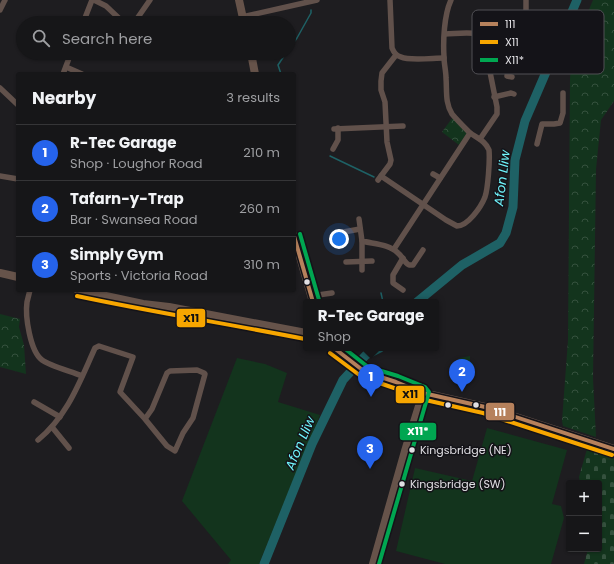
<!DOCTYPE html>
<html lang="en">
<head>
<meta charset="utf-8">
<style>
	body { margin:0; font-family:Poppins,sans-serif; background:#232325; color:#f1f3f6 }
	.controls { position:absolute; right:12px; bottom:12px; display:grid; overflow:hidden; border-radius:4px; box-shadow:0 1px 3px #0004 }
	.controls button { width:36px; height:36px; display:grid; place-items:center; padding:0; border:0; border-bottom:1px solid #353537; background:#161618; color:#f1f3f6; font:20px sans-serif }
	.you { position:absolute; left:339px; top:239px; width:14px; height:14px; margin:-10px; border:3px solid #fff; border-radius:50%; background:#1a73e8; box-shadow:0 0 0 6px #1a73e833 }
	.badge { display:grid; place-items:center; width:26px; height:26px; border-radius:50%; background:#2563eb; color:#fff; font-size:13px; font-weight:700 }
	.pin { position:absolute; translate:-50% -33px; filter:drop-shadow(0 1px 2px #0008) }
	.pin::after { content:''; position:absolute; top:21px; width:14px; height:12px; background:inherit; clip-path:polygon(0 0,100% 0,50% 100%) }
	.popup { position:absolute; left:303px; top:299px; width:136px; height:52px; box-sizing:border-box; display:grid; place-content:center; border-radius:4px; background:#161618; filter:drop-shadow(0 1px 3px #0005); font-size:13px; white-space:nowrap; color:#9e9fa2 }
	.popup b { font-size:15px; color:#f1f3f6 }
	.popup::after { content:''; position:absolute; left:50%; top:100%; margin-left:-8px; border:8px solid transparent; border-top-color:#161618 }
	.list { margin:0; padding:0; list-style:none }
	h2 { display:flex; justify-content:space-between; align-items:center; height:52px; margin:0; padding:0 16px; font-size:17px }
	h2 small { font-size:13px; font-weight:400; color:#9e9fa2 }
	.list li { display:grid; grid-template-columns:26px 1fr auto; gap:12px; align-items:center; box-sizing:border-box; height:56px; padding:0 16px; border-top:1px solid #353537 }
	.list b { display:block; font-size:15px; white-space:nowrap }
	.list p { margin:0; font-size:13px; white-space:nowrap; color:#9e9fa2 }
	.list em { font-size:13px; font-style:normal; color:#9e9fa2 }
	.icon { flex:none; width:22px; height:22px; fill:none; stroke:currentColor; stroke-width:2; stroke-linecap:round; stroke-linejoin:round }
	.map { position:relative; flex:none; width:614px; height:564px; overflow:hidden }
	.search { position:absolute; background:#161618; box-shadow:0 1px 3px #0004; left:16px; top:16px; width:280px; height:44px; display:flex; align-items:center; gap:10px; box-sizing:border-box; padding:0 14px; border-radius:22px; color:#9e9fa2; font-size:15px }
	.panel { position:absolute; background:#161618; box-shadow:0 1px 3px #0004; left:16px; top:72px; width:280px; height:220px; border-radius:4px }
	.map>svg:first-child { display:block }
	.green { fill:#13341d }
	.forest { fill:url(#forest-crowns) }
	.cemetery { fill:url(#cemetery-stones) }
	.lines { fill:none; stroke-linecap:round; stroke-linejoin:round }
	.stream { stroke:#1e6165; stroke-width:1.5 }
	.river { stroke:#1e6165; stroke-width:9 }
	.minor { stroke:#61514b; stroke-width:5.5 }
	.secondary { stroke:#66534a; stroke-width:8 }
	.bus-1-casing { stroke:#141318; stroke-width:7 }
	.bus-2-casing { stroke:#141318; stroke-width:7 }
	.bus-3-casing { stroke:#141318; stroke-width:7 }
	.bus-1 { stroke:#b6815c; stroke-width:4 }
	.bus-2 { stroke:#f7a600; stroke-width:4 }
	.bus-3 { stroke:#00a651; stroke-width:4 }
	.bus-dot { fill:#e0dfe3; stroke:#141318; stroke-width:1.5 }
	.labels { text-anchor:middle; dominant-baseline:central; stroke-width:3; stroke-linejoin:round; paint-order:stroke }
	.bus-label { font-size:11px; fill:#e0dfe3; stroke:#141318; text-anchor:start }
	.water-label { font-size:13px; font-style:italic; fill:#70f6fe; stroke:#141318 }
	.key { fill:#141318; stroke:#515055; stroke-width:1 }
	.key-label { font-size:11px; fill:#e0dfe3 }
	.line-badge { stroke:#141318; stroke-width:1.5 }
	.badge-label { font-size:11px; text-anchor:middle; font-weight:bold; fill:#fff }
	.pale-badge-label { font-size:11px; text-anchor:middle; font-weight:bold; fill:#111 }
</style>
</head>
<body>
<div class="map">
<svg width="614" height="564" viewBox="0 0 614 564">
	<defs>
		<pattern id="forest-crowns" width="20" height="18" patternUnits="userSpaceOnUse"><rect width="20" height="18" fill="#13341d"/><path d="M2 6a3 3 0 1 1 6 0M12 15a3 3 0 1 1 6 0" fill="none" stroke="#35513e"/></pattern>
		<pattern id="cemetery-stones" width="16" height="16" patternUnits="userSpaceOnUse"><rect width="16" height="16" fill="#13341d"/><path d="M2 7V4a2 2 0 0 1 4 0v3zM10 15v-3a2 2 0 0 1 4 0v3z" fill="#35513e"/></pattern>
	</defs>
	<rect width="100%" height="100%" fill="#1e1d20"/>
	<g class="green">
		<path d="M237,358L265,364L287,373L278,402L320,415L259,564H228L231,560L182,501Z"/>
		<path d="M487,428L567,450L552,504L561,506L564,518L551,564H445L396,551L415,468L472,481Z"/>
	</g>
	<g class="forest">
		<path d="M593,0H614V101L601,120L596,169L593,378L596,437L563,426L562,421L568,340L570,79L572,50Z"/>
		<path d="M453,117L468,132L459,145L442,132Z"/>
		<path d="M0,314L20,319L19,327L24,345L26,374L0,367Z"/>
		<path d="M470,356V362L473,363L472,368L453,364L460,358Z"/>
	</g>
	<path class="cemetery" d="M587,449L614,457V564H584L588,549H599V483H580L579,477Z"/>
	<g class="lines">
		<g class="stream">
			<path d="M289,49L297,38L311,13V10"/>
			<path d="M281,74L278,65L286,53"/>
			<path d="M330,156L374,177"/>
			<path d="M381,293L383,302"/>
		</g>
		<g class="river">
			<path d="M417,302L462,265L500,243L506,233L513,207L515,160L525,121L577,0"/>
			<path d="M264,564L312,444L343,380L366,355L380,348"/>
		</g>
		<g class="minor">
			<path d="M94,0L106,6L124,23"/>
			<path d="M390,0L392,48C394,53 396,56 401,57C409,61 433,58 444,58"/>
			<path d="M526,0V16"/>
			<path d="M0,10L5,0"/>
			<path d="M242,17L317,0"/>
			<path d="M83,23L92,0"/>
			<path d="M134,23L150,0"/>
			<path d="M445,34C468,33 486,28 500,50L499,59L490,72L497,107V114L480,139"/>
			<path d="M147,53L151,56H154L157,53"/>
			<path d="M497,63L513,67L518,65L530,68"/>
			<path d="M509,66L507,76L512,77"/>
			<path d="M66,67L82,74"/>
			<path d="M63,74L71,53"/>
			<path d="M0,88L18,105"/>
			<path d="M494,97L511,93L514,94"/>
			<path d="M334,129L403,126"/>
			<path d="M537,144L542,124H554L560,123L563,113V93"/>
			<path d="M333,149L338,140V128"/>
			<path d="M433,174L440,178"/>
			<path d="M0,176L18,179"/>
			<path d="M381,176L446,220L457,226C468,226 481,207 485,197C488,188 490,160 489,150C485,140 476,138 469,132C463,126 457,120 452,114C445,103 447,91 446,78C446,71 444,64 444,57C443,41 444,15 451,0"/>
			<path d="M378,180L390,164L391,160L387,142L385,102L381,90V81L382,73L396,55"/>
			<path d="M359,219L362,241C374,244 389,244 398,253C402,256 404,262 409,265H413L423,250"/>
			<path d="M338,233L360,229"/>
			<path d="M362,241V270"/>
			<path d="M394,249L470,133"/>
			<path d="M403,258L393,275V283L403,290"/>
			<path d="M346,262L372,261"/>
			<path d="M30,290C29,294 28,298 27,302C25,316 30,351 42,360C50,366 73,372 82,376"/>
			<path d="M311,296L332,293"/>
			<path d="M34,402L60,417"/>
			<path d="M52,427L69,448"/>
			<path d="M38,440C68,415 79,383 95,348L99,346L133,357L120,392L145,419L152,409L167,373L170,371L197,370L204,373L205,374L193,418L183,433L175,451L167,446L145,419"/>
		</g>
		<g class="secondary">
			<path d="M239,0L244,23"/>
			<path d="M251,53L255,74"/>
			<path d="M294,236L313,302"/>
			<path d="M0,273L18,277"/>
			<path d="M78,290L143,304L169,307L306,333"/>
			<path d="M334,348L365,372L396,382L423,393L485,407L614,449"/>
			<path d="M373,564L405,451L423,393"/>
		</g>
		<defs>
			<g id="bus-1">
				<path d="M294,236L313,302"/>
				<path d="M334,348L365,372L396,382L423,393L485,407L614,449"/>
			</g>
			<g id="bus-2">
				<path d="M77,296C152,312 229,324 305,339"/>
				<path d="M330,353L362,377L394,388L421,399L483,413L612,455"/>
			</g>
			<g id="bus-3">
				<path d="M300,234L319,300"/>
				<path d="M344,348L368,367L398,376L425,387L429,392L379,564"/>
			</g>
		</defs>
		<use href="#bus-1" class="bus-1-casing"/>
		<use href="#bus-2" class="bus-2-casing"/>
		<use href="#bus-3" class="bus-3-casing"/>
		<use href="#bus-1" class="bus-1"/>
		<use href="#bus-2" class="bus-2"/>
		<use href="#bus-3" class="bus-3"/>
	</g>
	<g class="bus-dot">
		<circle cx="307" cy="282" r="3.5"/>
		<circle cx="448" cy="405" r="3.5"/>
		<circle cx="476" cy="405" r="3.5"/>
		<circle cx="412" cy="450" r="3.5"/>
		<circle cx="402" cy="484" r="3.5"/>
	</g>
	<g class="labels">
		<g class="bus-label">
			<text x="420" y="450">Kingsbridge (NE)</text>
			<text x="410" y="484">Kingsbridge (SW)</text>
		</g>
		<g class="water-label">
			<text transform="translate(502 178) rotate(-83)">Afon Lliw</text>
			<text transform="translate(300 443) rotate(-67)">Afon Lliw</text>
		</g>
	</g>
	<rect x="472" y="10" width="132" height="64" rx="6" class="key"/>
	<rect x="480" y="22" width="18" height="4" fill="#b6815c"/>
	<rect x="480" y="40" width="18" height="4" fill="#f7a600"/>
	<rect x="480" y="58" width="18" height="4" fill="#00a651"/>
	<g class="key-label">
		<text x="505" y="28">111</text>
		<text x="505" y="46">X11</text>
		<text x="505" y="64">X11*</text>
	</g>
	<g class="line-badge">
		<rect x="176" y="308" width="30" height="20" rx="4" fill="#f7a600"/>
		<rect x="395" y="385" width="30" height="19" rx="4" fill="#f7a600"/>
		<rect x="485" y="402" width="30" height="19" rx="4" fill="#b6815c"/>
		<rect x="399" y="422" width="38" height="19" rx="4" fill="#00a651"/>
	</g>
	<g class="badge-label">
		<text x="500" y="416">111</text>
		<text x="418" y="435">X11*</text>
	</g>
	<g class="pale-badge-label">
		<text x="191" y="322">X11</text>
		<text x="410" y="398">X11</text>
	</g>
</svg>
<div class="controls">
<button>+</button>
<button>−</button>
</div>
<div class="you"></div>
<div class="pin badge" style="left:371px;top:397px">1</div>
<div class="popup"><b>R-Tec Garage</b>Shop</div>
<div class="pin badge" style="left:462px;top:392px">2</div>
<div class="pin badge" style="left:370px;top:469px">3</div>
<div class="search"><svg class="icon" aria-label="search" viewBox="0 0 24 24"><circle cx="10" cy="10" r="6"/><path d="M15 15l6 6"/></svg>Search here</div>
<section class="panel">
<h2>Nearby<small>3 results</small></h2>
<ul class="list">
<li><span class="badge">1</span><div><b>R-Tec Garage</b><p>Shop · Loughor Road</p></div><em>210 m</em></li>
<li><span class="badge">2</span><div><b>Tafarn-y-Trap</b><p>Bar · Swansea Road</p></div><em>260 m</em></li>
<li><span class="badge">3</span><div><b>Simply Gym</b><p>Sports · Victoria Road</p></div><em>310 m</em></li>
</ul>
</section>
</div>
</body>
</html>
